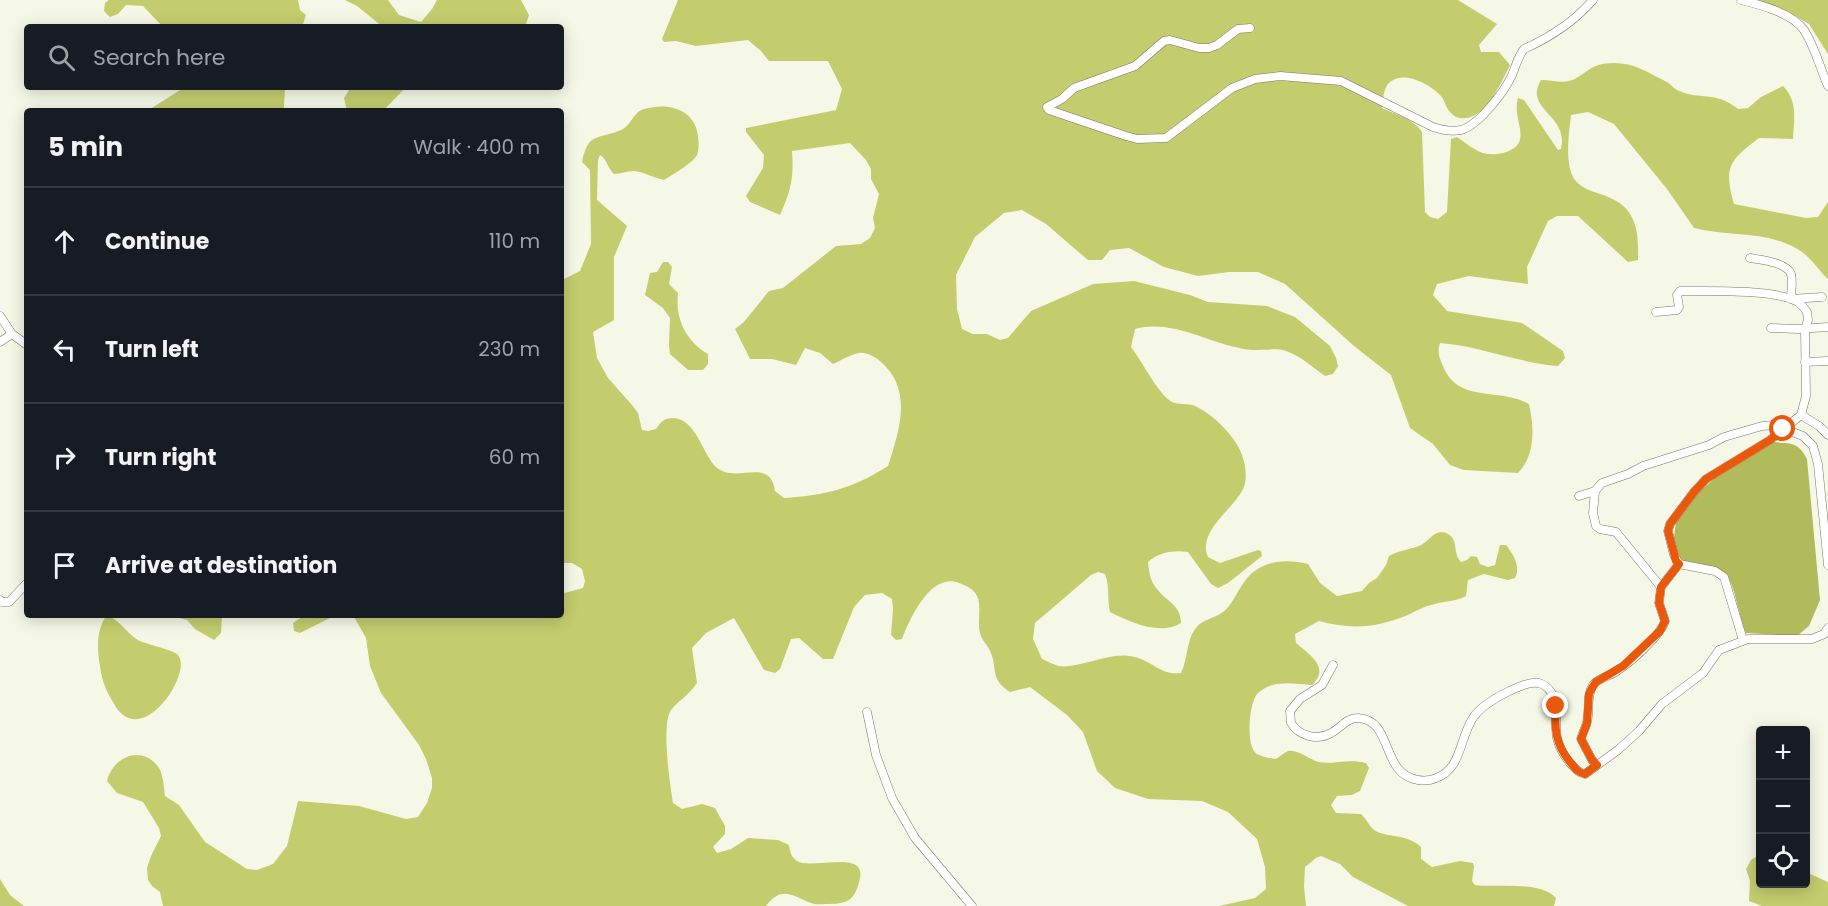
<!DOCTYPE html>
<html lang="en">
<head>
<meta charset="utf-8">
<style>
	body { margin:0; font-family:Poppins,sans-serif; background:#20242c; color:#f1f3f6 }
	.controls { position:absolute; right:18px; bottom:18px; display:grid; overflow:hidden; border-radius:6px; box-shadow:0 3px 15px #0003 }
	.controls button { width:54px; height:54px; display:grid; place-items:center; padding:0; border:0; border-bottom:2px solid #363941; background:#171b24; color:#f1f3f6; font:30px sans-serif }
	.stop { position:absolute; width:18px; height:18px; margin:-14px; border:4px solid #ea580c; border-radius:50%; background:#fff }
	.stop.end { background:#ea580c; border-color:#fff; box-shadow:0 2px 6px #0008 }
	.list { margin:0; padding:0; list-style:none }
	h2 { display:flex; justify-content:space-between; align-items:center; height:78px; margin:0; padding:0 24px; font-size:26px }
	h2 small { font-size:20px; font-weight:400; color:#9ea1a6 }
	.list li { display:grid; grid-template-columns:39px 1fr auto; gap:18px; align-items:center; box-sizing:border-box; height:108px; padding:0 24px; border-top:2px solid #363941 }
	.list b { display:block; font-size:22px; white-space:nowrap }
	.list em { font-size:20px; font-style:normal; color:#9ea1a6 }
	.icon { flex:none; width:33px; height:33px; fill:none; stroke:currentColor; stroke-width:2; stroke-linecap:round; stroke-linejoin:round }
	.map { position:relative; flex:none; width:1828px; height:906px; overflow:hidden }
	.search { position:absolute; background:#171b24; box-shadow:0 3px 15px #0003; left:24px; top:24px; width:540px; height:66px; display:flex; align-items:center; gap:15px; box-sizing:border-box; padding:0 21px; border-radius:6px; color:#9ea1a6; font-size:22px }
	.panel { position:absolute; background:#171b24; box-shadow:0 3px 15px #0003; left:24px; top:108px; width:540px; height:510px; border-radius:6px }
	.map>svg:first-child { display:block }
	.forest { fill:#c3cd6e }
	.water { fill:#b1bb5c }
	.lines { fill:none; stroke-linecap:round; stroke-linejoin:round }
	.street-casing { stroke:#767868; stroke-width:9 }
	.street { stroke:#fff; stroke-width:8 }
	.route { stroke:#ea580c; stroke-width:8 }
</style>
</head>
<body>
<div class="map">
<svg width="1828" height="906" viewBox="0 0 1828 906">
	<rect width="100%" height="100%" fill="#f5f8e6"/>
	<g class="forest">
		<path d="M109,0H298L300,10L306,15L302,27H163L143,6L126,5L118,14L110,17L104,11L105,3Z"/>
		<path d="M345,0H388L399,15L421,22L432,9L437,0H521L529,15L525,27H383L357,6Z"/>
		<path d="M678,0H1458L1497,24L1479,45L1481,52H1499L1510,65C1502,81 1487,115 1467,118C1461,119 1455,118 1450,112C1446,108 1445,101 1441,96C1430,85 1406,70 1390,82C1383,88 1383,100 1382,108C1396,115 1413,118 1422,132L1425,212L1430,217L1438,219L1447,212L1451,139L1457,137C1473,148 1482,158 1503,153C1536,144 1511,121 1518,98L1524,100L1558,150L1561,149C1569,114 1523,110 1541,80C1550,80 1561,83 1569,81C1580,79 1589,66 1602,64C1630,60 1643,70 1667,82C1671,84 1673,88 1677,90C1700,101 1715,90 1738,109L1748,108L1761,97L1783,86C1798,101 1794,119 1793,139L1759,138C1730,160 1723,167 1734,204L1806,218L1818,217L1828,202V279C1819,271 1812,259 1802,252C1771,230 1729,237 1694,228L1667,189L1614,124L1588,112L1571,115C1569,133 1564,165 1575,180C1584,191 1597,192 1608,197C1637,208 1639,233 1638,260L1628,262L1578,216H1557L1548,221L1527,267L1528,284L1469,276L1437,284L1433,295L1447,311L1522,323L1563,351L1565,358L1558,366C1518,363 1480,346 1440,343C1437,352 1439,357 1443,366C1458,404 1499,387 1529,404C1534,427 1536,454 1518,473L1464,470L1450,465L1433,444L1410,428L1391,375L1354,346L1285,284L1258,272H1229L1198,276L1164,267L1129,248L1110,250L1102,260H1088L1046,224L1022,210L1004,213L975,237L956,275L957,309L962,329L973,334H987L1000,340L1008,338L1031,311L1093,284L1134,281L1190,295L1208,302L1267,306L1295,317L1330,346L1336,358L1338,366L1333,374L1325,376C1312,367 1301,356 1286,351C1274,347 1257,352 1244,349C1207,343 1173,319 1135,329L1131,347C1141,360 1159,395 1172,402C1179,405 1188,403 1195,406C1213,414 1236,437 1242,455C1246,466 1248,481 1242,491C1232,510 1197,532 1208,557L1220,563L1258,550L1261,551L1262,556L1228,583L1218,588L1211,584L1188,552C1174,550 1159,552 1148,562C1149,572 1150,581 1157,589C1167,602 1181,605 1181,623C1160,636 1130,622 1110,612C1107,599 1110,587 1105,574L1098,572L1091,575L1035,623L1033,639L1042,659C1047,661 1054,665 1059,666C1079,669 1106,653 1129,656C1150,658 1160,676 1181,673C1188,659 1186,642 1195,629C1202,619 1214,619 1223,612C1232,605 1236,594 1242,585C1257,561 1282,558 1308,564L1320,583L1337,596L1362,591L1369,583L1377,578L1386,565L1389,556C1399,550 1410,550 1421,545C1428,542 1432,533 1441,532C1446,532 1451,535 1453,539C1457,547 1454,555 1461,562L1467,560L1471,556L1477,557L1480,564L1488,567L1495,565L1500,545H1506C1513,554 1521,566 1515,578L1508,580L1484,574L1468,580L1466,596C1455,602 1443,601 1431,605C1423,607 1416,611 1410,614C1377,628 1353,630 1319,621L1295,634L1296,643C1311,656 1330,667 1312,685C1295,684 1273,679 1258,693C1249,701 1245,747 1257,754C1262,757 1270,758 1276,759C1279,757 1284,753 1288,751C1298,749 1310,760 1319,762C1332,765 1349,758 1366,763L1369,768L1360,791L1352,795L1337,796L1331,805L1336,813L1361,814C1366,818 1369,826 1374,830C1385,838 1406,833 1421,847V859L1432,867L1460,861L1473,863L1474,867L1472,881L1475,885C1497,888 1540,880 1556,898L1554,906H1408L1353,877L1340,864L1321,856L1316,858L1305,867L1304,886L1306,906H1219L1255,898L1266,889L1265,867L1257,839L1228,812L1202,801L1148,799L1115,788L1097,771L1083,732L1067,715L1030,687L1010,692C988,678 999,667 989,649C986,643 981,639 980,633C977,622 982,606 977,596C973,588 966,586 959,583C931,572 910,618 902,639L896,640L891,635L893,609L892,599L882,593L865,595L854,607L833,659H823L799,638L791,639L780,669L775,673L764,670L734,618L706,633L692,648L697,683C689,695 678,701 671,710C661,725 670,784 673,803L682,809L702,804L715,808L725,826V834L713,847L717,853L731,849L748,838L778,840L789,845C790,852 791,857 797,861C811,870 866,849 860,878C855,902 847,904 825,904C820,904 815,905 811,903C792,896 782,885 766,906H163L160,892L152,886L148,880L147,868L151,856L161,836L159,828L143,802L117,793L107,781C113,756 143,744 159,768C163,775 164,787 165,796L179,805L205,842L247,869L257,870L273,864L287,846L298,801L359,806L406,819L418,817L427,803L432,788V778L426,759L419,745L381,693L370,666L366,638L353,615H561V594L583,588L585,581L582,569L572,563H561V276L564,279L580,271L591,244L590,170L582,162C588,132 597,140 621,130C632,125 633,112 644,109C668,102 695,109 698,136C699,142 699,150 697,155C693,163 672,175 664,180C654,178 644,172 634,171C627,171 621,174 614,174C608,169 607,159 600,155L598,160L597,200L627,226L614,257V320L593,332L597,358L608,378L632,405L638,413L642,430L648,431L656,429C661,421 665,418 674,418C696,420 702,452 715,466C735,486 770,455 775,491L784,498C826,495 852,489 888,466C899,431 914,390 880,361C875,357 866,352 859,353C851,354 840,361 833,364L820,353L805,348L796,365L772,359H750L735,329L743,323L769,291L783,288L836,246L861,244L870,238L875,228L873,218L879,194L871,179V169L866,160L850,143L792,151C794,177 791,191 780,215L750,202L746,196L763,168L764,155L746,132V128L836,110L842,89L828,61H769L761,51L748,40L696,46L676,41L664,42L662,39Z"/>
		<path d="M1758,0H1828V54L1809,24L1784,10Z"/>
		<path d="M185,87H285L284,107L281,111H147Z"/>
		<path d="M351,87H404V89L383,111H347L344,98Z"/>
		<path d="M663,262H668L672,267L669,284L678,293C675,319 686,341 708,354V364L703,370H688L670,354L669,345L670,318L663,308L645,295L650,273L657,272Z"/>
		<path d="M167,615H222L221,633L214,640L195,629L187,620Z"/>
		<path d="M305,615H336L300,633L294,631L293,623Z"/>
		<path d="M106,616C119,618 126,633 138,640C148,645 170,649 177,654C196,670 140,755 113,702C108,694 104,686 102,677C98,656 94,634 106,616Z"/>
		<path d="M1760,854V884H1806V872L1828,882V906H1762L1749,901L1750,881L1746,869L1751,860Z"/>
		<path d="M0,879L10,895L24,906H0Z"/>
	</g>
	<path class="water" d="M1774,442C1791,444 1798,441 1807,459L1820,600L1809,626L1797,636L1746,633C1742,626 1741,618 1739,610C1729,570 1728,568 1686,563L1678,556L1674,537L1676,522L1701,490L1714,479Z"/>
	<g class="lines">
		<defs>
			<g id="street">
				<path d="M1741,0C1761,5 1792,13 1804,30C1815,47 1820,68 1828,86"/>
				<path d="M1250,28L1238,29L1217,45L1209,48H1199L1170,40L1164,41L1135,66L1074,88L1062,99L1047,107L1049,110L1126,136L1137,139L1166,138L1232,88L1255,79L1280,76L1341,81L1433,127C1442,130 1451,132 1461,130C1479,125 1505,91 1512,75C1516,66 1518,56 1524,49C1551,37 1573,23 1593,0"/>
				<path d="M1750,258C1761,260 1786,262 1791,274C1793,281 1791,292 1791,299L1822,297"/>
				<path d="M1656,312L1677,310L1679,307L1677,295L1680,291C1707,291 1776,289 1798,302C1802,305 1804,308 1807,312L1808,320L1805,329L1806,396L1801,415L1770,440L1706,479L1694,492L1670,524L1668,531L1674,555L1679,564L1715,571L1724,577L1743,640"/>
				<path d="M0,316L12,334L27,345"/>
				<path d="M1771,328L1798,329L1828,327"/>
				<path d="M0,342L12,334"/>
				<path d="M1805,362L1828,361"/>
				<path d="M1801,415L1819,426L1828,435"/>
				<path d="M1595,491L1593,513L1596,526L1600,529L1616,532L1661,587L1659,603L1665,621C1660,636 1631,662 1617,671C1610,676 1598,678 1593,685C1586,696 1590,710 1587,722C1586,728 1582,733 1581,739L1592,760L1597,765"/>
				<path d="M1579,496L1595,491L1602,483L1628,474L1643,466L1709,445L1724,437L1762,426L1774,425L1803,436L1813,446L1818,464L1828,565"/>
				<path d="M1661,587L1679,564"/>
				<path d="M0,600L2,602H9L27,583"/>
				<path d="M1333,665L1322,685L1300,699L1290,711L1291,723C1299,736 1317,741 1331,733C1341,728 1346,718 1358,718C1394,720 1380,774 1418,780C1424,781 1430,781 1436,778C1463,769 1459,735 1475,715C1484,703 1524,680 1539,683C1547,685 1551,692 1555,698C1559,727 1549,736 1570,763C1575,768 1578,773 1585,774L1618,750L1639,731L1662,704L1703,673L1719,650L1748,639H1812L1824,634L1828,628"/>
				<path d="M867,712L876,755L892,798L915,838L972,906"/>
			</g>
		</defs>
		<use href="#street" class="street-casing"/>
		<use href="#street" class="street"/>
	</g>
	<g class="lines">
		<path class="route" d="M1556,706C1554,729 1556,745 1570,762C1575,768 1578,773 1585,774L1597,765L1592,760L1581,739L1587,723L1589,694L1592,688L1596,682L1623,666L1660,631L1665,621L1659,603L1661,587L1679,564L1676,561L1668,531L1670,524L1694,492L1706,479L1770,440L1783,429"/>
	</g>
</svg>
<div class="controls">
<button>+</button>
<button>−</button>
<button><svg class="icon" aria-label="locate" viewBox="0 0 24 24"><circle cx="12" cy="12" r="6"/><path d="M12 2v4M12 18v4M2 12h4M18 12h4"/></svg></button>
</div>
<div class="stop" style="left:1783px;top:429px"></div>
<div class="stop end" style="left:1556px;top:706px"></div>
<div class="search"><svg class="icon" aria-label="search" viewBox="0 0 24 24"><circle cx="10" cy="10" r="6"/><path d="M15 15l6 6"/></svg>Search here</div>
<section class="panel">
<h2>5 min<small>Walk · 400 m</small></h2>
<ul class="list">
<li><svg class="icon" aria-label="ahead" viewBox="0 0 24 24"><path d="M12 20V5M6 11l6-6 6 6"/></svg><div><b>Continue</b></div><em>110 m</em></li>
<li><svg class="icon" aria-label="left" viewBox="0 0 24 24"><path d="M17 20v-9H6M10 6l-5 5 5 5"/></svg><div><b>Turn left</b></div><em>230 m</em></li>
<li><svg class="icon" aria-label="right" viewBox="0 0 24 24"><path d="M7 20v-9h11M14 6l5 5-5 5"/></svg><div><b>Turn right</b></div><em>60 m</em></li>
<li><svg class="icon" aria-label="arrive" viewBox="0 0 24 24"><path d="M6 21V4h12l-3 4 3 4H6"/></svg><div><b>Arrive at destination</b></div></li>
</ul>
</section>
</div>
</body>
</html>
